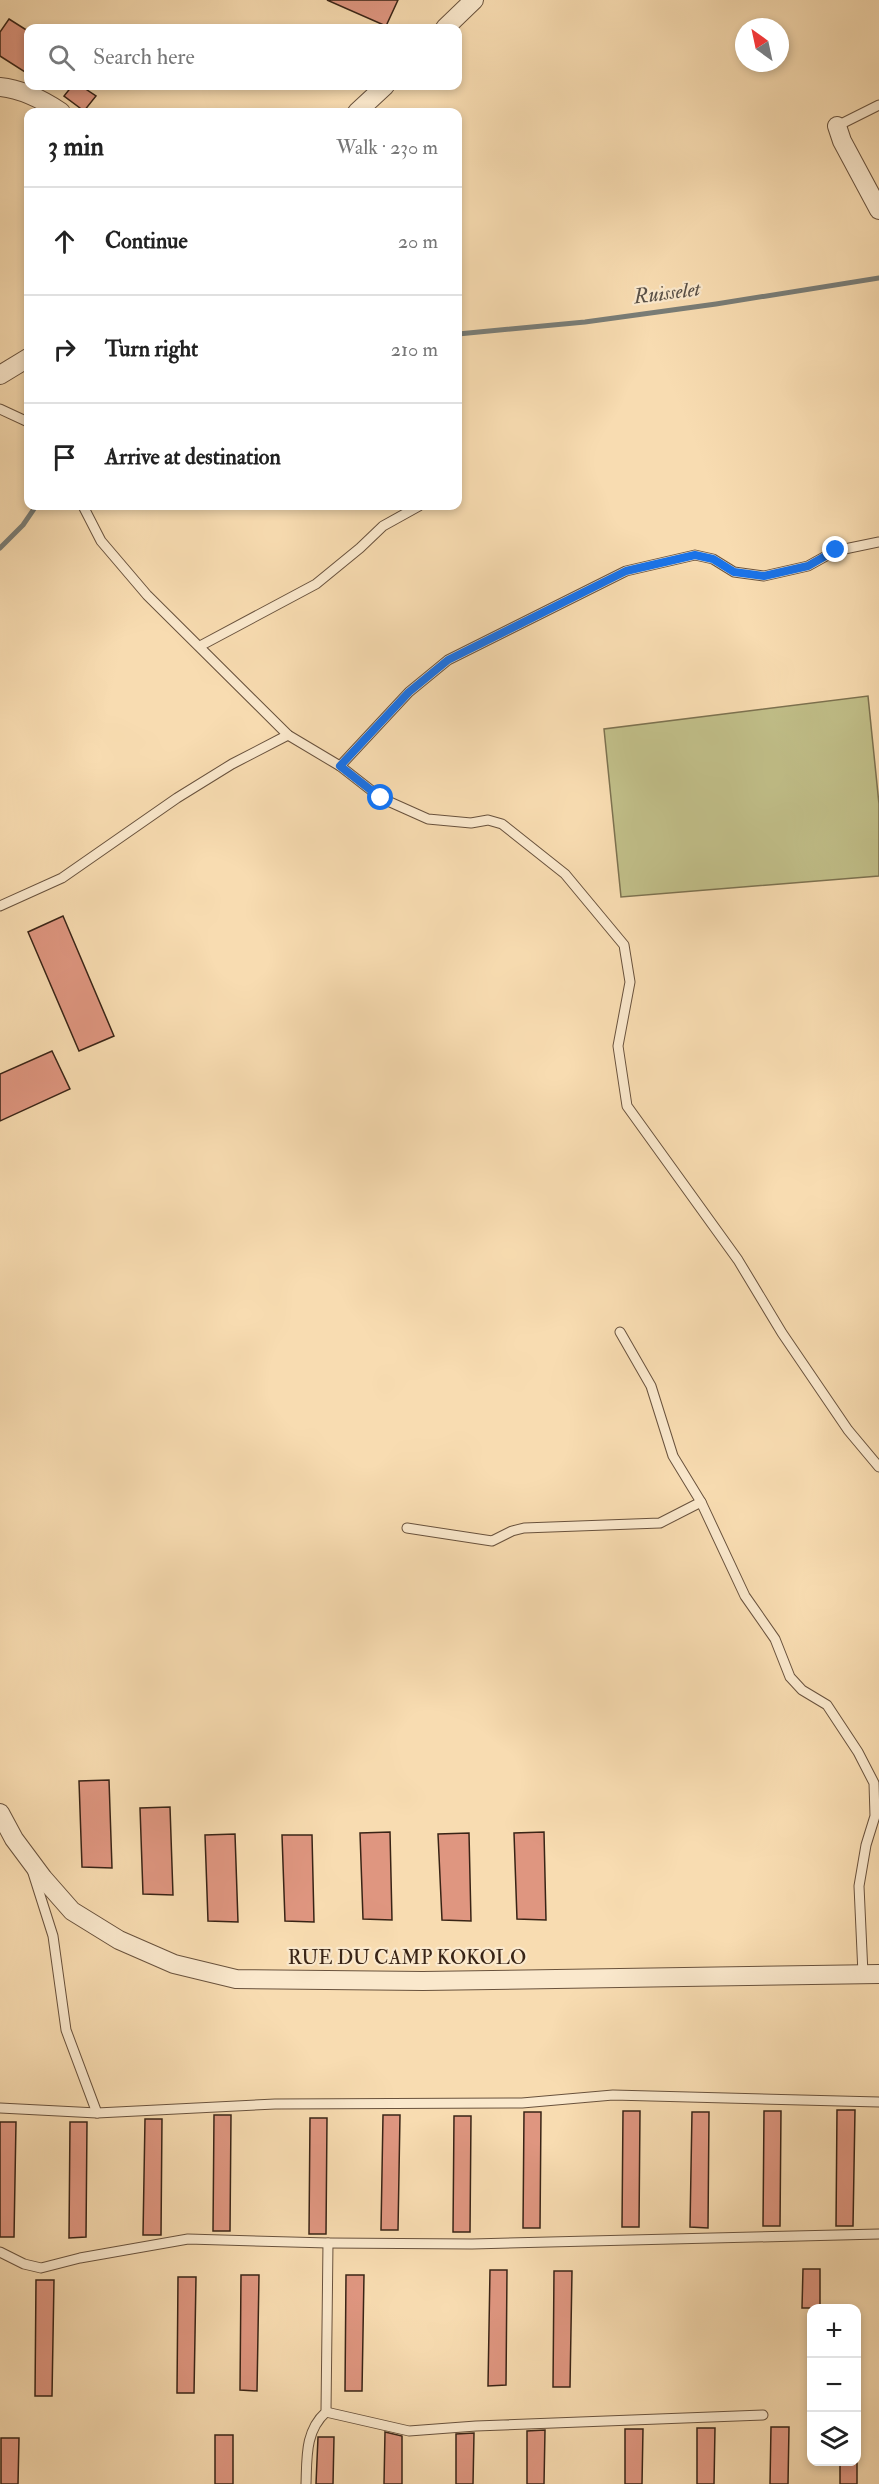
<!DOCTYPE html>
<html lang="en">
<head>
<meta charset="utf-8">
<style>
	body { margin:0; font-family:"IM FELL Double Pica",serif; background:#f6f6f6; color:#222 }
	.controls { position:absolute; right:18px; bottom:18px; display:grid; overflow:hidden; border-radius:12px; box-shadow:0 3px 9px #0003 }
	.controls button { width:54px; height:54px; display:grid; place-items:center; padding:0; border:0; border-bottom:2px solid #e0e0e0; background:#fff; color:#222; font:30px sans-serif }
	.compass { position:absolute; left:735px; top:18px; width:54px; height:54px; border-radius:50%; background:#fff; box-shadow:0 3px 9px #0003; rotate:327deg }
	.stop { position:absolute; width:18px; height:18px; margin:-14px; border:4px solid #1a73e8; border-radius:50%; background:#fff }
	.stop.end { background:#1a73e8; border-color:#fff; box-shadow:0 2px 6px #0008 }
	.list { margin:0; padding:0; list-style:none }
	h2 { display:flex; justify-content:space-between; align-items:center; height:78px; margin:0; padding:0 24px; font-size:26px }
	h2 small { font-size:20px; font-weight:400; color:#767676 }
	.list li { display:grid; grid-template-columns:39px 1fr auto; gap:18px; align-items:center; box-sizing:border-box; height:108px; padding:0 24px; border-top:2px solid #e0e0e0 }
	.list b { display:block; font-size:22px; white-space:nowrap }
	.list em { font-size:20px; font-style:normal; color:#767676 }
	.icon { flex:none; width:33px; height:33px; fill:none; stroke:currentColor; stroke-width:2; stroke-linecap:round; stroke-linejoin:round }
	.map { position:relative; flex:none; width:879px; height:2484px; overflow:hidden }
	.search { position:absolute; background:#fff; box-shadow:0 3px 9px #0003; left:24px; top:24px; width:438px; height:66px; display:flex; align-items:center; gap:15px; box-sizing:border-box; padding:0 21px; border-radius:12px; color:#767676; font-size:22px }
	.panel { position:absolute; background:#fff; box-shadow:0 3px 9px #0003; left:24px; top:108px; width:438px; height:402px; border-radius:12px }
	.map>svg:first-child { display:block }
	.pitch { fill:#c1bf89; stroke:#7d7250; stroke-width:1.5 }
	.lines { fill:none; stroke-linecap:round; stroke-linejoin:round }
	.stream { stroke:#797d77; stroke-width:5 }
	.building { fill:#df9680; stroke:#392416; stroke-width:1.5 }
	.service-casing { stroke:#69523d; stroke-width:11 }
	.minor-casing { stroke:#69523d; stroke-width:20 }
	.service { stroke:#fae8cc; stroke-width:9 }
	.minor { stroke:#fae8cc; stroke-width:18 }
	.route { stroke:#1a73e8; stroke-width:8 }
	.labels { text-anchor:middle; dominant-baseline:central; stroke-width:4.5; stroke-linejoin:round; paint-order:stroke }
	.street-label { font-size:20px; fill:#392416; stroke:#fae8cc }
	.water-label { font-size:21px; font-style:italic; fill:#595047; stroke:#fae8cc }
</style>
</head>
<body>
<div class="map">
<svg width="879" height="2484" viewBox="0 0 879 2484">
	<rect width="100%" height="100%" fill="#f8dcb1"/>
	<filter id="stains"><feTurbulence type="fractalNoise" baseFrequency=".00333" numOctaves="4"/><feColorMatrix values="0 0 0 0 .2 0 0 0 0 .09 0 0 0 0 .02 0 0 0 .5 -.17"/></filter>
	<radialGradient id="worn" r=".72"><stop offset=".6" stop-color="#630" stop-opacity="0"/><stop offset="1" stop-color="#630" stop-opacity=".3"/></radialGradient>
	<path class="pitch" d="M868,696L879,804V876L621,897L604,729Z"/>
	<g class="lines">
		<g class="stream">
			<path d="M458,334L585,322L716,304L879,278"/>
			<path d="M0,548L23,525L36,506"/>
		</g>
	</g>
	<g class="building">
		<path d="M327,0H398L386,26Z"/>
		<path d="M9,19L28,31V74L0,56V32Z"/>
		<path d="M72,86H81L96,96L84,111L64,96Z"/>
		<path d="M63,916L114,1036L79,1051L28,932Z"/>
		<path d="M52,1051L70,1089L0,1121V1074Z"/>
		<path d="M109,1780L112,1868L82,1867L79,1781Z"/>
		<path d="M170,1807L173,1895L143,1894L140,1808Z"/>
		<path d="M390,1832L392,1920L363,1919L360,1833Z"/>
		<path d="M544,1832L546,1920L517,1919L514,1833Z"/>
		<path d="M469,1833L471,1921L442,1920L438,1834Z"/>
		<path d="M235,1834L238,1922L208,1921L205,1835Z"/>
		<path d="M282,1835H312L314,1922L285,1921Z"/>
		<path d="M837,2110H855L853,2226H836Z"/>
		<path d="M623,2111H640L639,2227H622Z"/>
		<path d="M764,2111H781L780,2226H763Z"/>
		<path d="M524,2112H541L540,2228H523Z"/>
		<path d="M692,2112H709L708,2228L690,2227Z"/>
		<path d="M214,2115H231L230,2231H213Z"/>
		<path d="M383,2115H400L398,2230H381Z"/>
		<path d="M454,2116H471L470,2232H453Z"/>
		<path d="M310,2118H327L326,2234H309Z"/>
		<path d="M145,2119H162L161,2235H143Z"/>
		<path d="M0,2122H16L14,2237H0Z"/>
		<path d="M70,2122H87L86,2237L69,2238Z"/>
		<path d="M803,2269H820V2308H802Z"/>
		<path d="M490,2270H507L506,2385L488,2386Z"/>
		<path d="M554,2271H572L570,2387H553Z"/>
		<path d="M241,2275H259L257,2391L240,2390Z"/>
		<path d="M346,2275H364L362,2391H345Z"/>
		<path d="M178,2277H196L194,2393H177Z"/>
		<path d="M36,2280H54L52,2396H35Z"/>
		<path d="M771,2427H789L788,2484H770Z"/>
		<path d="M697,2428H715L714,2484H697Z"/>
		<path d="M625,2429H643L642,2484H625Z"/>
		<path d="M545,2430L544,2484H527V2431Z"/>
		<path d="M385,2432L402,2436V2484H384Z"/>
		<path d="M474,2433L473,2484H456V2434Z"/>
		<rect x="215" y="2435" width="18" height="49"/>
		<path d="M318,2437H334L333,2484H316Z"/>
		<path d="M1,2438H19L18,2484H1Z"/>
		<rect x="840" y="2462" width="17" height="22"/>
	</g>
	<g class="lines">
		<defs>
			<g id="service">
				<path d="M837,126L879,105"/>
				<path d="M0,409L28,422"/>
				<path d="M83,506L101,541L147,595L288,735L340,766L381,798L428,819L471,823L488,820L502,824L565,874L624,945L630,982L618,1046L627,1106L738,1260L782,1333L848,1430L879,1467"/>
				<path d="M200,646L316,584L360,548L383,526L419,506"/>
				<path d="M340,766L409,692L448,660L626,571L695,555L713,559L734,572L764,576L808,566L835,551L879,542"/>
				<path d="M0,906L62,878L177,798L232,764L288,735"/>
				<path d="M620,1332L651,1386L673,1456L701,1502L745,1596L775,1639L790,1677L802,1690L827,1705L858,1752L874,1783L875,1816L866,1845L859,1886L863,1974"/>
				<path d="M407,1528L492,1541L512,1531L524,1528L660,1523L701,1502"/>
				<path d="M33,1873L53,1936L66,2030L97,2113"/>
				<path d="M0,2108L97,2113L275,2104L522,2103L613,2095L879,2102"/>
				<path d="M0,2252L24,2264L41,2268L80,2258L188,2239L328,2243L472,2244L879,2234"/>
				<path d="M326,2412L409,2431L476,2426L763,2415"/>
				<path d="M306,2484C307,2457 305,2431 326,2412L328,2243"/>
			</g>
			<g id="minor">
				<path d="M445,28L474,0"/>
				<path d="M0,87C21,89 43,100 61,112"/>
				<path d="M357,112L385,86"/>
				<path d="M837,126L842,141L879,210"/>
				<path d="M0,375L28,358"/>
				<path d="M0,1813L14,1839L43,1878L72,1911L119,1940L174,1964L236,1979L423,1981L879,1974"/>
			</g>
		</defs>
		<use href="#service" class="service-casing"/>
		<use href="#minor" class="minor-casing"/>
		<use href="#service" class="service"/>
		<use href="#minor" class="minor"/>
	</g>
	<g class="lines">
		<path class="route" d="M381,798L340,766L409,692L448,660L626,571L695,555L713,559L734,572L764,576L808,566L836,550"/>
	</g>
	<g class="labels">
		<g class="street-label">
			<text x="407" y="1957">RUE DU CAMP KOKOLO</text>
		</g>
		<g class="water-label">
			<text transform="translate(667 293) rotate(-7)">Ruisselet</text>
		</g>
	</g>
	<rect width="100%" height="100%" filter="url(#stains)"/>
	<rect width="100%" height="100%" fill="url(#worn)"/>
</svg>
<div class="controls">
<button>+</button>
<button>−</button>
<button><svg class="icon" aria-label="layers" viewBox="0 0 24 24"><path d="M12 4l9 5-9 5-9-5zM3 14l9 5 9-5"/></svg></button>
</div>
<svg class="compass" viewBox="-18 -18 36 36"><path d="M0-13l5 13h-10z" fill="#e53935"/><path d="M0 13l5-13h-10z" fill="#767676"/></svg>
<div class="stop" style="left:381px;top:798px"></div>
<div class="stop end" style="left:836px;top:550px"></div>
<div class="search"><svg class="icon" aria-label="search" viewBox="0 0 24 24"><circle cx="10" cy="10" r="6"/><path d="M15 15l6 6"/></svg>Search here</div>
<section class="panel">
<h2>3 min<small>Walk · 230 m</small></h2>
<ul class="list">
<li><svg class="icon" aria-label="ahead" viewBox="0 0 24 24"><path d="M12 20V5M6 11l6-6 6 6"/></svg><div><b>Continue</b></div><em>20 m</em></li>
<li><svg class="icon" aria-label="right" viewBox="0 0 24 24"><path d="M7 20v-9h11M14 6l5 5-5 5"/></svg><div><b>Turn right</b></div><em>210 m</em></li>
<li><svg class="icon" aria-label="arrive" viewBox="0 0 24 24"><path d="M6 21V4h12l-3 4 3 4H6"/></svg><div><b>Arrive at destination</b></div></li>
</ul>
</section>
</div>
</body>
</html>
